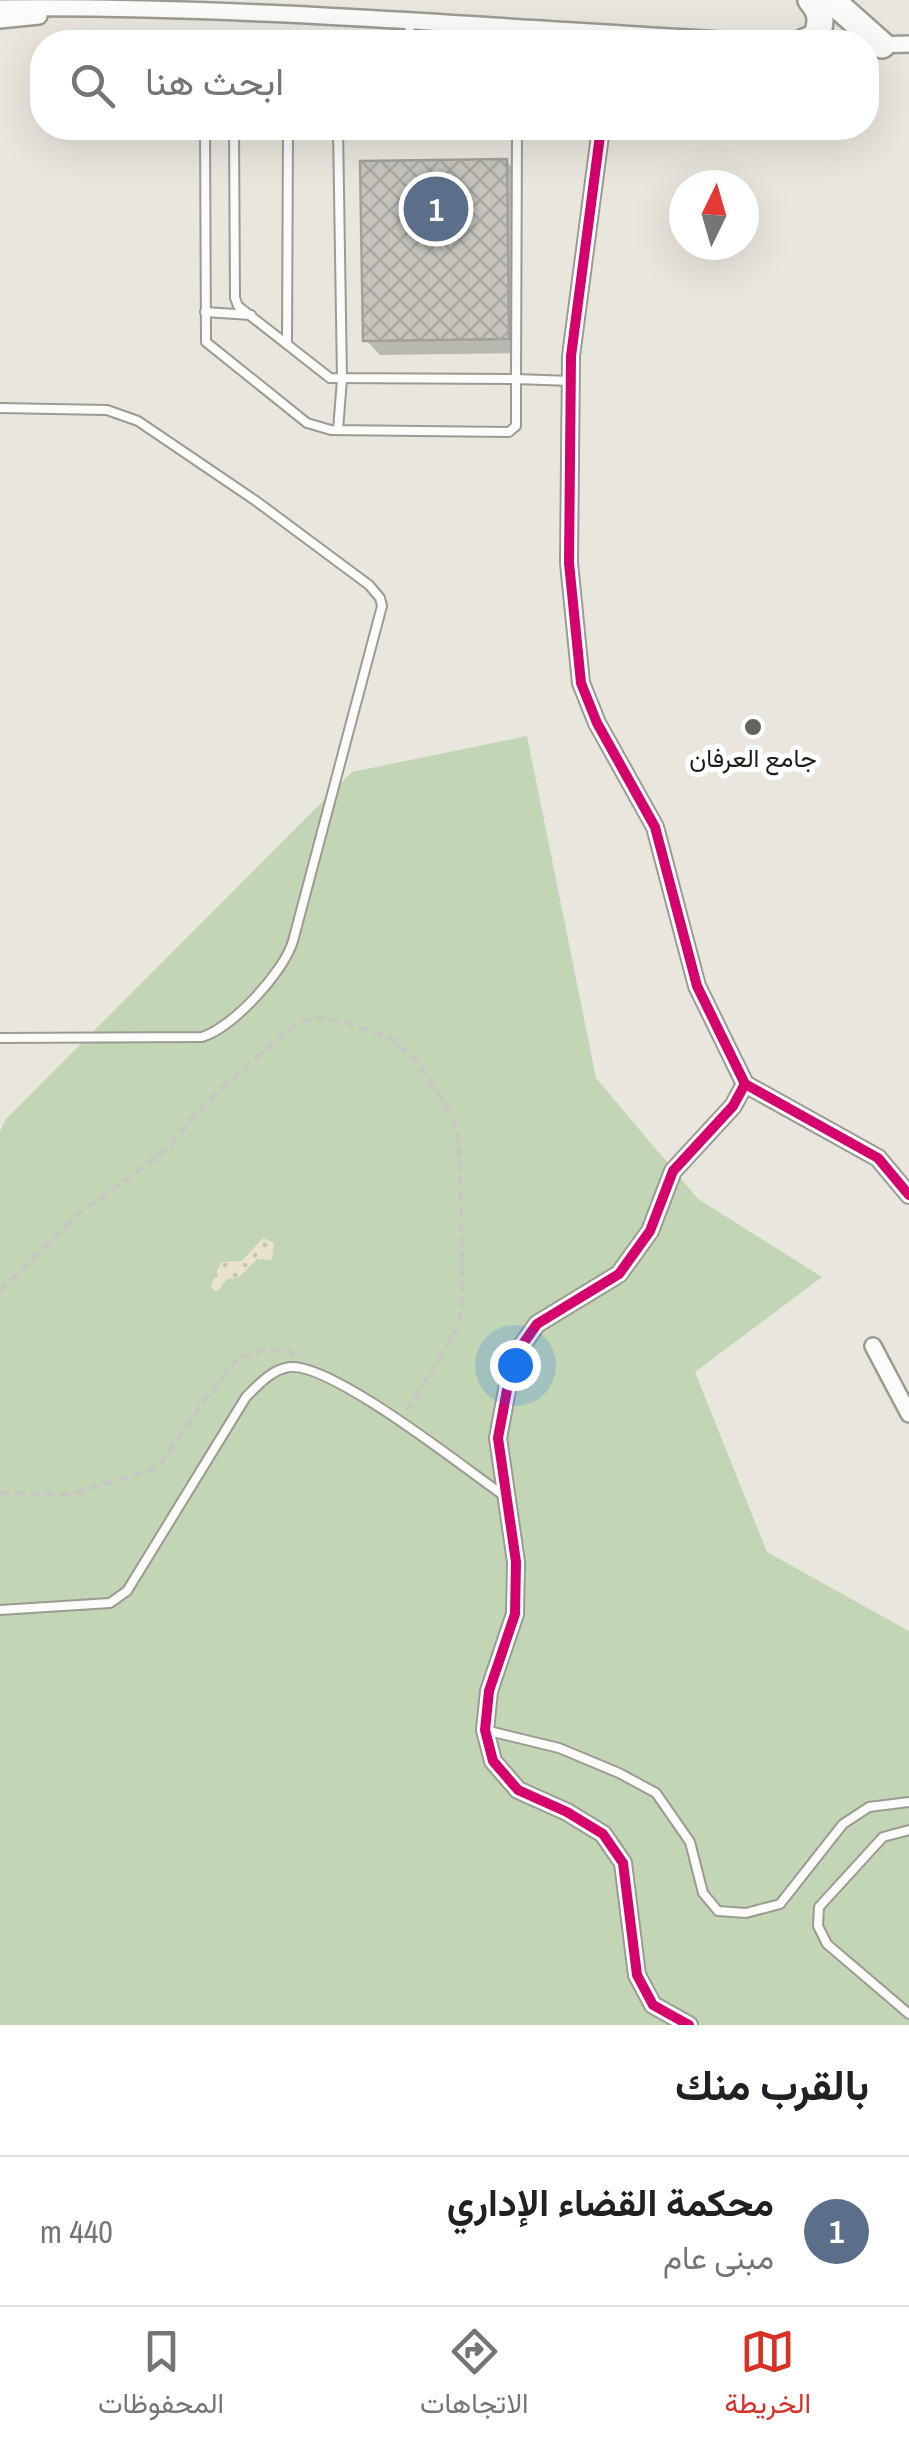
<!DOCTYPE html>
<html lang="ar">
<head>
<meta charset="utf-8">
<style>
	body { margin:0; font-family:"Archivo Narrow",Vazirmatn,sans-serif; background:#f2f2f2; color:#202124; direction:rtl }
	.compass { position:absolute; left:669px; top:170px; width:90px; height:90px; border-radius:50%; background:#fff; box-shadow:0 10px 40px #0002; rotate:5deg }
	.you { position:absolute; left:515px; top:1365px; width:35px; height:35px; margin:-25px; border:8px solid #fff; border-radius:50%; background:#1a73e8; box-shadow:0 0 0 15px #1a73e833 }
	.badge { display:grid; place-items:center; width:65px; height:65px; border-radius:50%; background:#d93025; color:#fff; font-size:32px; font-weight:700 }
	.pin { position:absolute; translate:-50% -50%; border:5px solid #fff; box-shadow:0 2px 10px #0006 }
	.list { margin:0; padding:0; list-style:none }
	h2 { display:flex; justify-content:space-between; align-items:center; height:130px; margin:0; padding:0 40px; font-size:42px }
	h2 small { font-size:32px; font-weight:400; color:#757577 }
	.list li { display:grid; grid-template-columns:65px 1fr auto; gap:30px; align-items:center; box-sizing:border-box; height:150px; padding:0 40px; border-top:2px solid #e0e0e0 }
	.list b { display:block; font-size:38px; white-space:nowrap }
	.list p { margin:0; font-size:32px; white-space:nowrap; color:#757577 }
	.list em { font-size:32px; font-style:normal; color:#757577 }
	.icon { flex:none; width:55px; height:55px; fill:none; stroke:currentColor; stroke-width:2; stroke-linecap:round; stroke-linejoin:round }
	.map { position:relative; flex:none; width:909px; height:2025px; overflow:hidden; direction:ltr }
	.search { position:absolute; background:#fff; box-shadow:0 10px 40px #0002; left:30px; right:30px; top:30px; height:110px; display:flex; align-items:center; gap:25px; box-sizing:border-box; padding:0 35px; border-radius:40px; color:#757577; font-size:38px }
	.sheet { height:280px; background:#fff }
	nav { display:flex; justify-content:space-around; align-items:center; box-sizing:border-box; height:140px; border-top:2px solid #e0e0e0; background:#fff; font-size:28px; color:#757577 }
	nav a { display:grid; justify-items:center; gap:5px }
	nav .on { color:#d93025 }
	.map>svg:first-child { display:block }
	.green { fill:#c2d5b4 }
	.sand { fill:url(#sand-dots) }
	.shadow { fill:#0003 }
	.building { fill:url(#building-cross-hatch); stroke:#a2a099; stroke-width:2.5 }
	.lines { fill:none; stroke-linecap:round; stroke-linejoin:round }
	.lane-casing { stroke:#9c9b93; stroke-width:12 }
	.street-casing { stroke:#9c9b93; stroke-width:20 }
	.primary-casing { stroke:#9c9b93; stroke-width:30 }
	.path { stroke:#c8c6c3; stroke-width:4; stroke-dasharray:10 5; stroke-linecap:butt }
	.lane { stroke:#fcfbfa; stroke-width:8 }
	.street { stroke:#fcfbfa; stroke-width:15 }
	.primary { stroke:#fcfbfa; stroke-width:25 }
	.cycleway-casing { stroke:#fff; stroke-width:16 }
	.cycleway { stroke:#d6006c; stroke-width:10 }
	.poi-dot { fill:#65635c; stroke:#fff; stroke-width:4 }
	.labels { text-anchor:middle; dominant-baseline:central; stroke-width:10; stroke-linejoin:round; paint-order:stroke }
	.poi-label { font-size:25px; fill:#1f1d17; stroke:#fff }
</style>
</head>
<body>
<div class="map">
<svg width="909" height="2025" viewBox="0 0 909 2025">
	<defs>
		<pattern id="sand-dots" width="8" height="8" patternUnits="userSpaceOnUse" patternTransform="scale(2.5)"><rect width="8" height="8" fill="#e9e3ca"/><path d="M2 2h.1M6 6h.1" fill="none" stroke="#c7c2ad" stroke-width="1.8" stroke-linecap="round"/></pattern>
		<pattern id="building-cross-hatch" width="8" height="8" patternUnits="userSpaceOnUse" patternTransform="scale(2.5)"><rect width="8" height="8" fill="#c6c4bd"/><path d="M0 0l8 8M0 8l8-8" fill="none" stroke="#aaa8a2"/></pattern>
	</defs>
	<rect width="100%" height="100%" fill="#e8e6dd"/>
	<path class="green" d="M527,736L596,1078L698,1199L822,1277L695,1372L767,1552L909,1631V2025H0V1132L5,1120L352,772Z"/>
	<path class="sand" d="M263,1238L274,1243L272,1260L257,1259L239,1277L227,1279L218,1291H214L211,1286L221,1262L242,1261Z"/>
	<path class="shadow" d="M506,161L520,176L522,353L380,355L366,340Z"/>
	<path class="building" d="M507,159L509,339L363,341L360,161Z"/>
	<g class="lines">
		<defs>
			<g id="lane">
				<path d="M409,42L410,21"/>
				<path d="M445,42V23"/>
				<path d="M205,128L206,342L307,423L331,430L509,432L516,426V379L571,381"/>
				<path d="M234,128L235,298L238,306L330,378L516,379L517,132L371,128"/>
				<path d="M338,128L342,379L338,430"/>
				<path d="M205,312L251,315"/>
				<path d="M287,344L288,128"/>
				<path d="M0,408L107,410L138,421L256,501L369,585L380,598L382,606L293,941C284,972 232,1028 202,1037L0,1038"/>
				<path d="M0,1610L110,1603L127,1591L246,1397C258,1385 272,1369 290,1367C332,1363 463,1467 503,1495"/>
				<path d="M485,1730L559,1748L619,1773L656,1793L690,1842L703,1893L718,1911L746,1913L780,1904L843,1824L869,1807L909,1802"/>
				<path d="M909,1830L883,1837L819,1907L818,1926L827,1944L909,2014"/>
			</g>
			<g id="street">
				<path d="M0,8C253,5 505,29 758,42"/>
				<path d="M0,20L39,16"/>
				<path d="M875,45L909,44"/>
				<path d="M601,128L571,356L569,563L581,683L597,723L655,827L697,986L745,1084L878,1158L909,1195"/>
				<path d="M873,1346L909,1414"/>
				<path d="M689,2025L653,2005L637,1975L623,1863L603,1834L567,1812L518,1790L493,1761L485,1730L489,1691L515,1614L516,1562L498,1438L513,1358L537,1324L619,1274L650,1231L673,1171L733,1106L745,1084"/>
			</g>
			<g id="primary">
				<path d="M820,0L838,6L882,45"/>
				<path d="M804,42L816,37C822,22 822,12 811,0"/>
			</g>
		</defs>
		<use href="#lane" class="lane-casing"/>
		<use href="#street" class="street-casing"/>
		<use href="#primary" class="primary-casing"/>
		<g class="path">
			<path d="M0,1291L75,1217L168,1148L189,1121L230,1080L293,1027L314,1017L345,1022L391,1039L415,1060L445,1103L457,1131L460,1161L463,1306L457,1329L407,1411"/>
			<path d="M0,1493L71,1494L150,1471L159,1465C177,1443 225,1364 246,1355C261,1349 286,1349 299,1355"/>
		</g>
		<use href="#lane" class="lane"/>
		<use href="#street" class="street"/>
		<use href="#primary" class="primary"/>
		<defs>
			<g id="cycleway">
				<path d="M601,128L571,356L569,563L581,683L597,723L655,827L697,986L745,1084L878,1158L909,1195"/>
				<path d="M689,2025L653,2005L637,1975L623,1863L603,1834L567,1812L518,1790L493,1761L485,1730L489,1691L515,1614L516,1562L498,1438L513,1358L537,1324L619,1274L650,1231L673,1171L733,1106L745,1084"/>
			</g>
		</defs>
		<use href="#cycleway" class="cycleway-casing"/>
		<use href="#cycleway" class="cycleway"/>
	</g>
	<circle class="poi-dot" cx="753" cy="727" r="10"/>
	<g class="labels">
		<g class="poi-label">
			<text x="753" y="758">جامع العرفان</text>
		</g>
	</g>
</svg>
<svg class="compass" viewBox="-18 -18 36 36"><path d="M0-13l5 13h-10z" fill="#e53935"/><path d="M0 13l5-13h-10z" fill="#757577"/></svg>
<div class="you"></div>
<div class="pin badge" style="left:436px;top:209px;background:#5c6f8a">1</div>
<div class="search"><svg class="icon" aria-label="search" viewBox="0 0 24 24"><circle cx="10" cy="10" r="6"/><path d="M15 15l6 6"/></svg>ابحث هنا</div>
</div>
<section class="sheet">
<h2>بالقرب منك<small></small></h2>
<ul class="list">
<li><span class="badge" style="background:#5c6f8a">1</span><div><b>محكمة القضاء الإداري</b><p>مبنى عام</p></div><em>440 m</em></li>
</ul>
</section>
<nav>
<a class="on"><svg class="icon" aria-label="map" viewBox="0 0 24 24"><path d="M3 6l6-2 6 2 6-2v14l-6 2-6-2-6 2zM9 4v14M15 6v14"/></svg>الخريطة</a>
<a><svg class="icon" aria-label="directions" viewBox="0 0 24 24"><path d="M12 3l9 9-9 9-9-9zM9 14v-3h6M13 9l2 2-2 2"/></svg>الاتجاهات</a>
<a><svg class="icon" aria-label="saved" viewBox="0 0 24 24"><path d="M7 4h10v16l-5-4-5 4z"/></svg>المحفوظات</a>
</nav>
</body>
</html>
